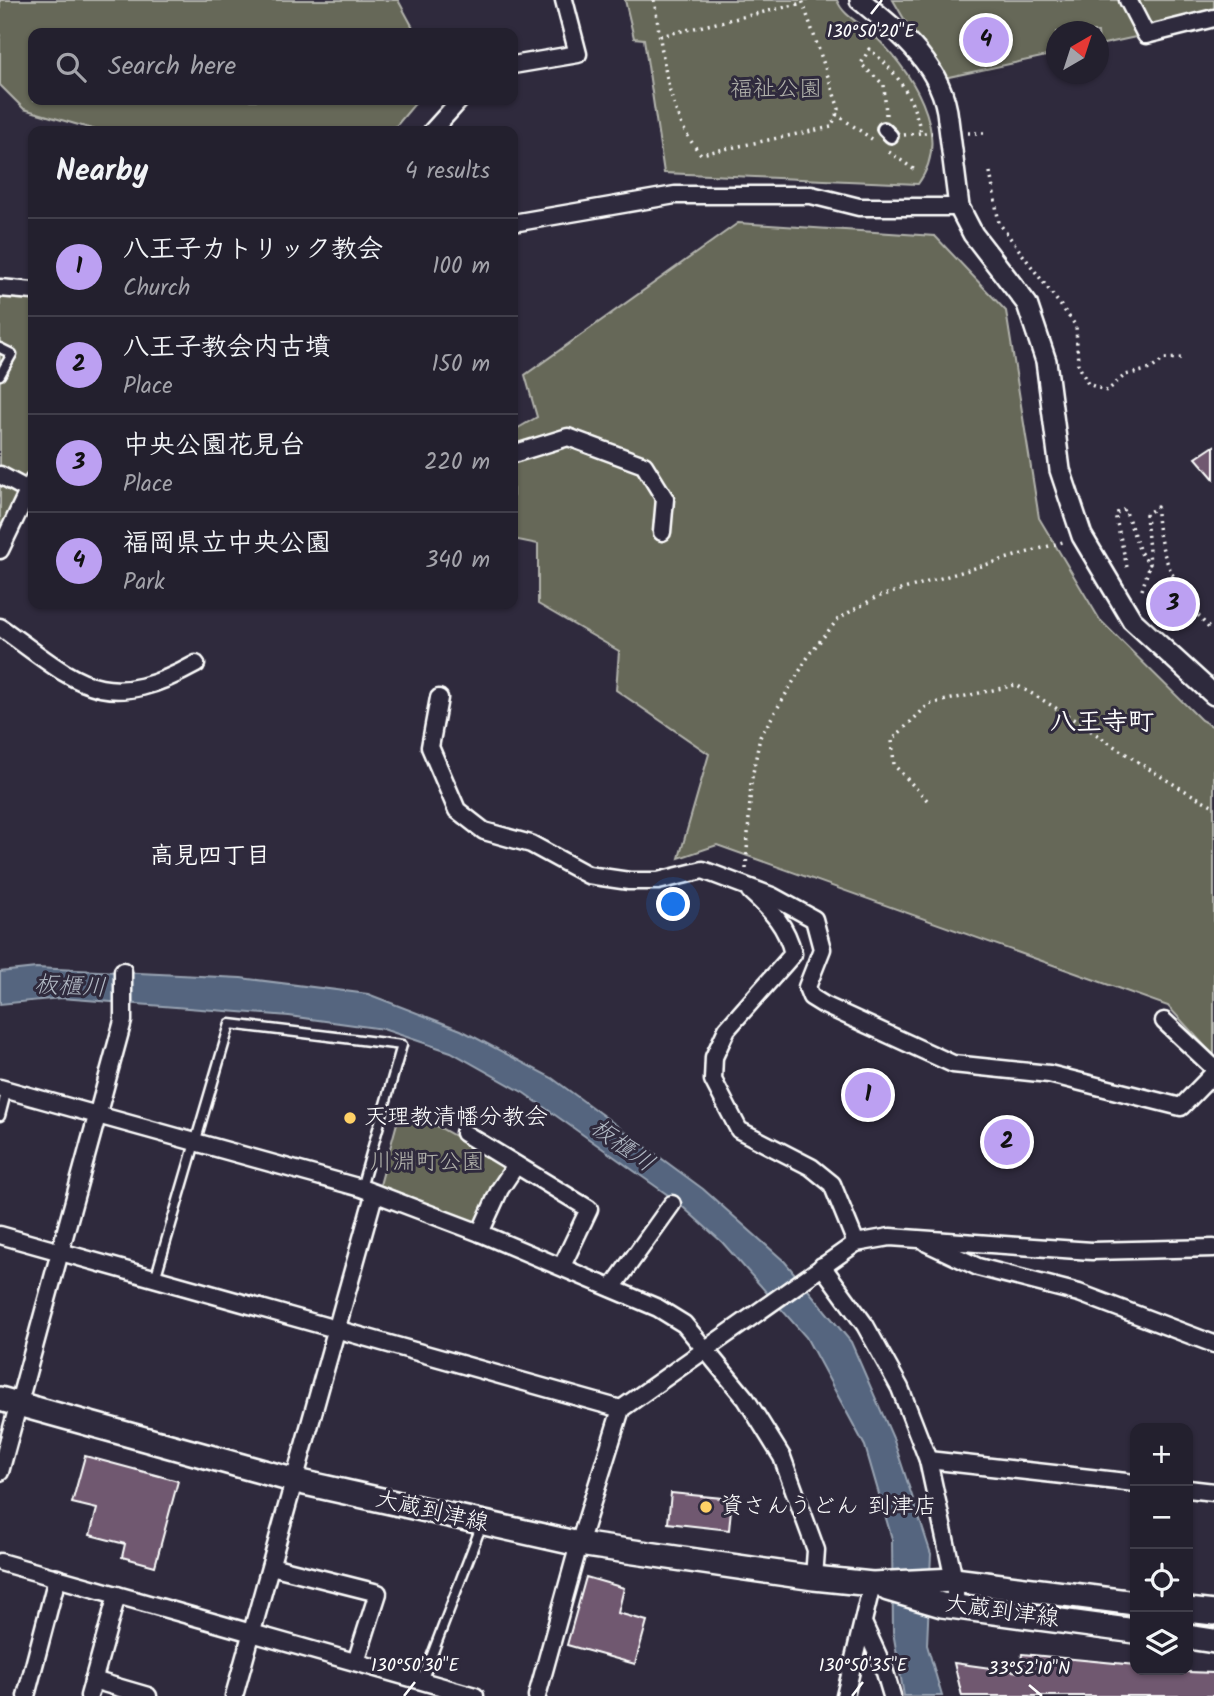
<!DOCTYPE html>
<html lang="en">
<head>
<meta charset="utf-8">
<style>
	body { margin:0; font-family:Kalam,"Klee One",sans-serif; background:#2b2836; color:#f1f3f6 }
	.controls { position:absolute; right:21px; bottom:21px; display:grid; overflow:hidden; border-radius:14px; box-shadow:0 2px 5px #0004 }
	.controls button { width:63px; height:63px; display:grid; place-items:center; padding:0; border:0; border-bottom:2px solid #403e4a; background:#23202e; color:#f1f3f6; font:35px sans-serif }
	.compass { position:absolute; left:1046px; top:21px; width:63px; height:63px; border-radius:50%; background:#23202e; box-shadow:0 2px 5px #0004; rotate:39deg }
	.you { position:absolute; left:674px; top:905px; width:24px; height:24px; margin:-18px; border:5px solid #fff; border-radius:50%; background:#1a73e8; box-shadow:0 0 0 10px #1a73e833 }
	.badge { display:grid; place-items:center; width:46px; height:46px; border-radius:50%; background:#bca0f2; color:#111; font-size:23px; font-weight:700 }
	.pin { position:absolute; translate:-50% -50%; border:4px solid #fff; box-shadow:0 2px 7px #0006 }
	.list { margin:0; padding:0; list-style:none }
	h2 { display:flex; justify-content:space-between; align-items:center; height:91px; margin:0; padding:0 28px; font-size:30px }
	h2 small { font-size:23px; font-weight:400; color:#a3a3aa }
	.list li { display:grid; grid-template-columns:46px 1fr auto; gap:21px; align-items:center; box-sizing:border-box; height:98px; padding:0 28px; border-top:2px solid #403e4a }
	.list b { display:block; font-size:26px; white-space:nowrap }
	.list p { margin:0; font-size:23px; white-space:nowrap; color:#a3a3aa }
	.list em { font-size:23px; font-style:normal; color:#a3a3aa }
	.icon { flex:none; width:38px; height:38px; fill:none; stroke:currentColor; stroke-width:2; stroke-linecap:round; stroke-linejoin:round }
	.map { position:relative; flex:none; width:1214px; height:1696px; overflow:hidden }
	.search { position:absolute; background:#23202e; box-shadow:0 2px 5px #0004; left:28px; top:28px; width:490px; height:77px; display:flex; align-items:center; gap:18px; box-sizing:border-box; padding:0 24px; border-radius:14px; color:#a3a3aa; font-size:26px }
	.panel { position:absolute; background:#23202e; box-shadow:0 2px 5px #0004; left:28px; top:126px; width:490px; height:483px; border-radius:14px }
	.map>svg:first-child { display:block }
	.green { fill:#666759; stroke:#b2b3ac; stroke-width:2 }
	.water { fill:#54657f; stroke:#98a3b2; stroke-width:2 }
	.building { fill:#6f596f; stroke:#fff; stroke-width:2 }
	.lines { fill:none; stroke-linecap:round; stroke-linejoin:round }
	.service-casing { stroke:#fff; stroke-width:13 }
	.pedestrian-casing { stroke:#fff; stroke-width:18 }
	.minor-casing { stroke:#fff; stroke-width:21 }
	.tertiary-casing { stroke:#fff; stroke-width:24 }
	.secondary-casing { stroke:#fff; stroke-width:28 }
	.path { stroke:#fff; stroke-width:3.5; stroke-dasharray:2 5; stroke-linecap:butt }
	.service { stroke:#2f2a3d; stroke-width:8 }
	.pedestrian { stroke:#2f2a3d; stroke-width:12 }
	.minor { stroke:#2f2a3d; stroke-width:16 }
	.tertiary { stroke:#2f2a3d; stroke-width:19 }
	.secondary { stroke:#2f2a3d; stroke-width:23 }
	.tertiary-bridge-casing { stroke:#fff; stroke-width:24; stroke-linecap:butt }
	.tertiary-bridge { stroke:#2f2a3d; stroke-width:19 }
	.ticks { fill:none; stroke:#fff; stroke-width:2.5 }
	.poi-dot { fill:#ffd166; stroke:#2f2a3d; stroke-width:2.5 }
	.labels { text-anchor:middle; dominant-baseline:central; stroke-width:6; stroke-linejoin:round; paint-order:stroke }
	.park-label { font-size:23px; fill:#b2b3ac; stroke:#2f2a3d }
	.poi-label { font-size:23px; fill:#fff; stroke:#2f2a3d; text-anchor:start }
	.street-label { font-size:23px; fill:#fff; stroke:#2f2a3d }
	.neighbourhood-label { font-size:24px; font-weight:bold; fill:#fff; stroke:#2f2a3d }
	.water-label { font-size:24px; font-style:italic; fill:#b2bac5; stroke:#2f2a3d }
	.quarter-label { font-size:26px; font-weight:bold; fill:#fff; stroke:#2f2a3d }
	.ticks-label { font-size:18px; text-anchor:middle; fill:#fff; stroke:#2f2a3d; stroke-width:6; stroke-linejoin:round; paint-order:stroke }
</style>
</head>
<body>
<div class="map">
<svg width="1214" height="1696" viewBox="0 0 1214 1696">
	<rect width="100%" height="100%" fill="#2f2a3d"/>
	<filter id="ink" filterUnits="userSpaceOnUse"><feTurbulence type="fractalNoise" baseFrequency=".0143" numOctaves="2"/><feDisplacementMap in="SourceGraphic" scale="14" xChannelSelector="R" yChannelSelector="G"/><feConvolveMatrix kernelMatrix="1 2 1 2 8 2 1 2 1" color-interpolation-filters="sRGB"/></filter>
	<g filter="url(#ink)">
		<g class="green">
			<path d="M0,0H398L416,33H33V100H418L392,131H99L24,109L0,85Z"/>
			<path d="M625,0H837C843,16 859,22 871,33C910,67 954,135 918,184L664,173L644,39L634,38Z"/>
			<path d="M893,0H1214V20L1099,45L1098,32H1056V54L939,79Z"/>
			<path d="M738,223L935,236L1006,311L1039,518L1100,620L1201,720L1214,727V1056L1168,1006L717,845L679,858L709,754L616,690L619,651L538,604V544L513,539V431L537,417L525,375Z"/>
			<path d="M0,297L33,298V466L0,532Z"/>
			<path d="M400,1112L428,1121L508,1166L480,1225L380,1185Z"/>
		</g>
		<path class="water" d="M36,968L241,978L368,994L461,1030L552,1078L703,1189L785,1262L851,1342L893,1438L931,1554L927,1645L942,1696H904L893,1632L892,1539L865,1446L806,1337L722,1242L675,1200L524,1093L451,1052L383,1029L289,1016L61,998L0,1004V972Z"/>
		<g class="building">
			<path d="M1214,446V479L1196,458Z"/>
			<path d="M85,1456L178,1481L155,1566L122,1557L125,1544L90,1535L97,1509L72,1503Z"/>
			<path d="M671,1493L732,1499L729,1530L668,1523Z"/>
			<path d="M586,1577L624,1588L618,1613L647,1621L635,1664L567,1645Z"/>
			<path d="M1022,1654L1135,1665V1670L1214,1673V1696H962L954,1663L1019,1672Z"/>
		</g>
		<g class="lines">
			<defs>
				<g id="service">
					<path d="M0,348L12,354L0,375"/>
					<path d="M0,1116L7,1089"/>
					<path d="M155,1279L230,1024L402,1045L361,1188"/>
					<path d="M422,1681L482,1524"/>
				</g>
				<path id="pedestrian" d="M884,129L891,136"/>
				<g id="minor">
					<path d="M1128,0L1146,35L1214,18"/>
					<path d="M513,65L578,54L564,0"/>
					<path d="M432,131L460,100"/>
					<path d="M513,223L675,195H811L859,207H959"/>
					<path d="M0,288L33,291"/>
					<path d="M513,454L568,437L644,465L665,499L662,532"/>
					<path d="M0,475L28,490"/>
					<path d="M0,550L33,481"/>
					<path d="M0,627C77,682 102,716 196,664"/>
					<path d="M439,698L430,747L457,810L484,831L531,844L588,875L629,881H658L703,870L772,896L814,919L822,949L807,987L811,997L824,1005L953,1064L1049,1074L1181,1107L1214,1073"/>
					<path d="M750,891C771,910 787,926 793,954L727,1029L714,1057L713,1080L739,1130L811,1167L832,1184L856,1243"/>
					<path d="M1164,1021L1214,1068"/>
					<path d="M0,1088L361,1188L480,1233L658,1308L684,1324L704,1348L746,1399L782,1457L816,1550L814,1578"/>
					<path d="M464,1133L589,1209L562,1266"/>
					<path d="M480,1233L500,1189L516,1165"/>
					<path d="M0,1235L621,1409"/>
					<path d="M927,1243L978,1267L1079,1293L1214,1344"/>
					<path d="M822,1266L865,1325L900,1388L928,1460L954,1580L956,1607"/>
					<path d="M612,1288L672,1204"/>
					<path d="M928,1460L1135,1483"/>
					<path d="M0,1472L123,1021V971"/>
					<path d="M1188,1489L1214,1492"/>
					<path d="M0,1562L475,1696"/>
					<path d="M271,1566L378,1593L356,1662"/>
					<path d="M864,1625L884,1669L892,1696"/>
					<path d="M93,1680L148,1696"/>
					<path d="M26,1696L57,1578"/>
					<path d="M89,1696L117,1595"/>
					<path d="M234,1696L374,1195"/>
					<path d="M537,1696L579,1544L621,1409L856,1243L890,1237L1092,1251L1214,1248"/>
					<path d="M845,1696L872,1584"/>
				</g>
				<g id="tertiary">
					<path d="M860,0C899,32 943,66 948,119"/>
					<path d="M952,151L959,207L973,234L1027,304L1046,361L1060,470L1082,536L1132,620L1214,695"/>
				</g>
				<g id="secondary">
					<path d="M0,1399L296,1481L579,1544L814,1578L872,1584L954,1580L1135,1603"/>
					<path d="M888,1589L942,1605L1135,1631"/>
					<path d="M1188,1610L1214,1613"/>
					<path d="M1188,1637L1214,1641"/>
				</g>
			</defs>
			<use href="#service" class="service-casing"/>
			<use href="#pedestrian" class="pedestrian-casing"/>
			<use href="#minor" class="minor-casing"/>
			<use href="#tertiary" class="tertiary-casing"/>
			<use href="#secondary" class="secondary-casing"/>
			<g class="path">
				<path d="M654,0C663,50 666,116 701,154L831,127L839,109L802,0"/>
				<path d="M660,36L803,3"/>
				<path d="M836,114L872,139"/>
				<path d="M886,115L884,85L861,64L869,49C898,72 913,97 921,133H932"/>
				<path d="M968,133H984"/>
				<path d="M904,135L920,133"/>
				<path d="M889,152L915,170"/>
				<path d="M990,172L999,223L1076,326L1078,364L1088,384L1107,391L1125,375L1151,369L1164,359L1182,358"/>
				<path d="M1127,567L1115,514L1125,509L1140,552L1150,564L1146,514L1157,507C1156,553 1180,597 1210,629"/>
				<path d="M1142,590L1150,564"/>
				<path d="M927,800L894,765L892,740L929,704L1016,685C1084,721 1144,772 1214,806"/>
				<path d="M746,869L751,783L760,737L811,652L839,618L877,597L1066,541"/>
			</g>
			<use href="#service" class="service"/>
			<use href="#pedestrian" class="pedestrian"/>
			<use href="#minor" class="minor"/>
			<use href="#tertiary" class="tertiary"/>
			<use href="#secondary" class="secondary"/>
			<defs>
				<path id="tertiary-bridge" d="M948,119L952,151"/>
			</defs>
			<use href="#tertiary-bridge" class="tertiary-bridge-casing"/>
			<use href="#tertiary-bridge" class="tertiary-bridge"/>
		</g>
	</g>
	<path class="ticks" d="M871,14L882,0M1029,1685L1042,1696M404,1696L415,1682M852,1696L863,1682"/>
	<g class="poi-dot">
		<circle cx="350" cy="1118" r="7"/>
		<circle cx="706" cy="1507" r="7"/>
	</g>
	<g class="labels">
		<g class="park-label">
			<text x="776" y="90">福祉公園</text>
			<text x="427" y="1163">川淵町公園</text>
		</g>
		<g class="poi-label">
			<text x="364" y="1118">天理教清幡分教会</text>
			<text x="720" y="1507">資さんうどん 到津店</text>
		</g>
		<g class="street-label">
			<text transform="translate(432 1512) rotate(13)">大蔵到津線</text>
			<text transform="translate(1002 1612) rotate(8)">大蔵到津線</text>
		</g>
		<g class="neighbourhood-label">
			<text x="210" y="856">高見四丁目</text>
		</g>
		<g class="water-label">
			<text transform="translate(70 987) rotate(3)">板櫃川</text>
			<text transform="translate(622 1146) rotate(36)">板櫃川</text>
		</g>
		<g class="quarter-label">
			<text x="1102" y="723">八王寺町</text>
		</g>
	</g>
	<g class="ticks-label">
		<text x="871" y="37">130°50'20"E</text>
		<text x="415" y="1671">130°50'30"E</text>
		<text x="863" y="1671">130°50'35"E</text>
		<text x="1029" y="1674">33°52'10"N</text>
	</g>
</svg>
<div class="controls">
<button>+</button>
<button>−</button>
<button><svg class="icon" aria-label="locate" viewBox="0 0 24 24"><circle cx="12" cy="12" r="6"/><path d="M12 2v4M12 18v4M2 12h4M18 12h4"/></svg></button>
<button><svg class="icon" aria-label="layers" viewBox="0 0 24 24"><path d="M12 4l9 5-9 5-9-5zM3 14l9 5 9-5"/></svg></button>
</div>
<svg class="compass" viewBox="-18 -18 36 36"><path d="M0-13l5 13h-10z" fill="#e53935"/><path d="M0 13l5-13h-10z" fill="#a3a3aa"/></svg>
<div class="you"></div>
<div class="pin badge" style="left:868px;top:1095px">1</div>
<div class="pin badge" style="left:1007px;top:1142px">2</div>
<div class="pin badge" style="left:1173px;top:604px">3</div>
<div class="pin badge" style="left:986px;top:40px">4</div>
<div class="search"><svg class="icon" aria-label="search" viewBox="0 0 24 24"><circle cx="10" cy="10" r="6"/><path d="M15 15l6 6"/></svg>Search here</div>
<section class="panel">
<h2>Nearby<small>4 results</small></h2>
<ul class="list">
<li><span class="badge">1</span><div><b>八王子カトリック教会</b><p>Church</p></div><em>100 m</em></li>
<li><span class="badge">2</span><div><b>八王子教会内古墳</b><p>Place</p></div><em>150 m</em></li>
<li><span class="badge">3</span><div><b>中央公園花見台</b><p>Place</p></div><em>220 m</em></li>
<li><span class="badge">4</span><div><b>福岡県立中央公園</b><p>Park</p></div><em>340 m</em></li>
</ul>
</section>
</div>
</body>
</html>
